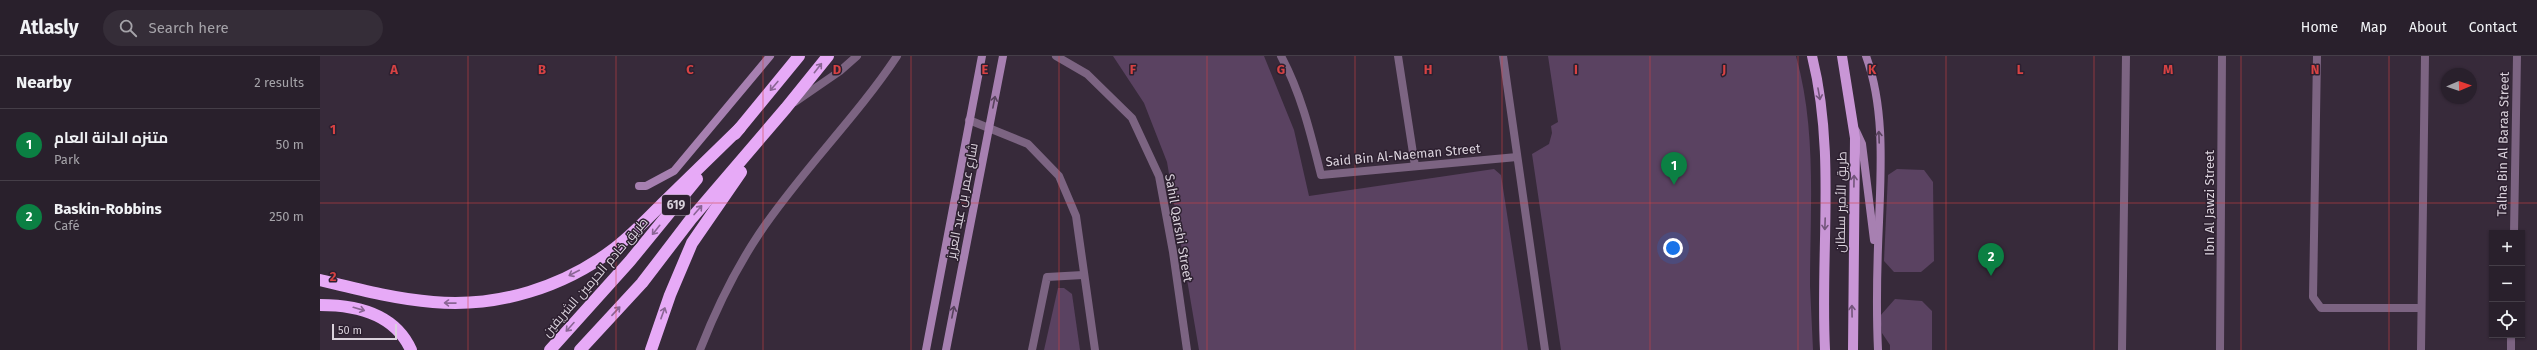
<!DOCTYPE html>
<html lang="en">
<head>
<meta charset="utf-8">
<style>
	body { margin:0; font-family:"Fira Sans",Cairo,sans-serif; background:#352d38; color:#f1f3f6 }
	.controls { position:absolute; right:12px; bottom:12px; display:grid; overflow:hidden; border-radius:0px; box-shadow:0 1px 3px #0004 }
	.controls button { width:36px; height:36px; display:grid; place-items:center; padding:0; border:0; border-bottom:1px solid #453e48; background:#29202c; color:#f1f3f6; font:20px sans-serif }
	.compass { position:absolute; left:2121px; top:12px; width:36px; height:36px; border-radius:50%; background:#29202c; box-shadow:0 1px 3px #0004; rotate:88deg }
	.scale { position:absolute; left:12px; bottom:10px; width:65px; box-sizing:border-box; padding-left:4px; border:2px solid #dad2dc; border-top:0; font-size:11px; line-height:14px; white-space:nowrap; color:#dad2dc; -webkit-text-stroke:3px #2d2030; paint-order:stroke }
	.you { position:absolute; left:1353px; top:192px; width:14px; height:14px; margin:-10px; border:3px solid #fff; border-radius:50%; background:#1a73e8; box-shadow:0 0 0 6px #1a73e833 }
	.badge { display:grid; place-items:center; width:26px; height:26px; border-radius:50%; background:#0b8043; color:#fff; font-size:13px; font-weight:700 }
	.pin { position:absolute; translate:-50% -33px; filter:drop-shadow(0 1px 2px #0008) }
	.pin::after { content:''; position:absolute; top:21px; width:14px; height:12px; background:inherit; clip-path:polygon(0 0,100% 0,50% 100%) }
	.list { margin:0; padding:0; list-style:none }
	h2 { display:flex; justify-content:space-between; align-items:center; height:52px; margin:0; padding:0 16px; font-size:17px }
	h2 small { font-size:13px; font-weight:400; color:#a5a3a9 }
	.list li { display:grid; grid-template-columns:26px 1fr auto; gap:12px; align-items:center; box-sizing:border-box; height:72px; padding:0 16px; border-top:1px solid #453e48 }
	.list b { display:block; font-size:15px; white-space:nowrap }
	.list p { margin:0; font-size:13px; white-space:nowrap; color:#a5a3a9 }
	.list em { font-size:13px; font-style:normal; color:#a5a3a9 }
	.icon { flex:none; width:22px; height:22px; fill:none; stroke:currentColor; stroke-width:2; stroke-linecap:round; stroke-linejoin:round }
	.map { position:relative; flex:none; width:2217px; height:294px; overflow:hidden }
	header { display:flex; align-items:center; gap:24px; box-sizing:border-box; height:56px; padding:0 20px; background:#29202c; border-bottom:1px solid #453e48 }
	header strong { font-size:19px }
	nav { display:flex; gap:22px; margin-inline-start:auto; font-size:14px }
	.search { width:280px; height:36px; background:#352d38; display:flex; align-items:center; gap:10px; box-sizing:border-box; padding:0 14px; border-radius:22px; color:#a5a3a9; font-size:15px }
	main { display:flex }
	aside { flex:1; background:#29202c }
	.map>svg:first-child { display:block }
	.green { fill:#5a4261 }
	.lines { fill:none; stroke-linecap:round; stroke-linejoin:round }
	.street { stroke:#7c6482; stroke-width:8 }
	.secondary { stroke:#a780b1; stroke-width:8 }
	.primary { stroke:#c996d6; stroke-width:10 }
	.highway { stroke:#e7aaf7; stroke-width:12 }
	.oneway { stroke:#8a6594 }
	.oneway2 { stroke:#73557b }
	.oneway3 { stroke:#58425d }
	.grid { fill:none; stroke:#d74243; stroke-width:1; stroke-opacity:0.55 }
	.labels { text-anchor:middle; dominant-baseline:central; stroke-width:3; stroke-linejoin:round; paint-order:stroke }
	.shield { fill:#2d2030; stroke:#a69da8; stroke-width:1 }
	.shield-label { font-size:12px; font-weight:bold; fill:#dad2dc }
	.street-label { font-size:13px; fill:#dad2dc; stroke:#2d2030 }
	.grid-label { font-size:13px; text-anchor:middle; font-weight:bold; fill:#d74243; stroke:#2d2030; stroke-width:3; stroke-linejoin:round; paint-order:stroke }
</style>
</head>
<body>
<header>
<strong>Atlasly</strong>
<div class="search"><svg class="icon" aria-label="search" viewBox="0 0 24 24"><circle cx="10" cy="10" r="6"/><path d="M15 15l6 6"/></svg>Search here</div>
<nav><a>Home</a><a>Map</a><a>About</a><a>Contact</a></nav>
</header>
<main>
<aside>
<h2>Nearby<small>2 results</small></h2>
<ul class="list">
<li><span class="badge">1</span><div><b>متنزه الدانة العام</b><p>Park</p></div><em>50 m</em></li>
<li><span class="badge">2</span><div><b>Baskin-Robbins</b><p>Café</p></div><em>250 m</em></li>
</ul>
</aside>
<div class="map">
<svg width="2217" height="294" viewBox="0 0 2217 294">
	<rect width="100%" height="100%" fill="#372a3a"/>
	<g class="green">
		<path d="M793,0H944L974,74L989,140L1174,113L1181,119L1208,294H879L847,106L824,47Z"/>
		<path d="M1228,0H1476C1497,75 1490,153 1490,230C1491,251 1492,273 1493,294H1241L1212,98L1229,88L1232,77L1231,70L1238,66Z"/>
		<path d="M1577,113L1604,114L1613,126L1614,205L1601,216H1574L1564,205L1568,119Z"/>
		<path d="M738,232H744L752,238L760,294H724Z"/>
		<path d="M1575,243L1602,245L1612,255V294H1570V289L1562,277L1560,260Z"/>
	</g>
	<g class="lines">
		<g class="street">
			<path d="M736,0L767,18L812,62L839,120L853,196L867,294"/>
			<path d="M961,0C981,37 991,79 1001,119L1197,101"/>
			<path d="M1078,0L1095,110"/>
			<path d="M1183,0L1225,294"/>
			<path d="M1997,0L1993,241L2001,252H2101"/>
			<path d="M475,46L520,15L537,0"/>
			<path d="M649,64L708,88L739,120L756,160L775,294"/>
			<path d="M2194,177L2197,0"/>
			<path d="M380,294C396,253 415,214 439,178C481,115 536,62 577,0"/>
			<path d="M712,294L727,221L763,219"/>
			<path d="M1802,294L1806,0"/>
			<path d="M1900,294L1902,0"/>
			<path d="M2101,294L2105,0"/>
			<path d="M2191,294V279"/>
		</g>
		<g class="secondary">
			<path d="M1546,0C1565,52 1561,112 1559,166C1557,209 1556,251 1558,294"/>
			<path d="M1536,75L1542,88L1554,184"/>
			<path d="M319,130H326L354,115L450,0"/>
			<path d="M606,294L662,0"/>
			<path d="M626,294L683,0"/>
		</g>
		<g class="primary">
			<path d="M1492,0C1516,96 1500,196 1505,294"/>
			<path d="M1522,0L1535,82L1533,294"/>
		</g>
		<g class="highway">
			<path d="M415,78L479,0"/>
			<path d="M0,224C37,233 75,243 113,246C178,252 244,231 295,192C312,179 327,163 342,148C368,123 394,97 420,72"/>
			<path d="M0,249C36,249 75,258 91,294"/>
			<path d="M230,294L310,205L377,123"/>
			<path d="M260,294L322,227L371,163L466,52L508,0"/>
			<path d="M331,294L350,239L372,187L421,116"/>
		</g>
	</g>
	<defs><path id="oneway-shaft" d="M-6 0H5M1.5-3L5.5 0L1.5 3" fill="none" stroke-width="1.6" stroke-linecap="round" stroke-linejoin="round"/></defs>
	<g class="oneway">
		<use href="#oneway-shaft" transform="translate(498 12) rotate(-52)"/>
		<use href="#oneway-shaft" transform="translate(454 30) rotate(130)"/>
		<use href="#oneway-shaft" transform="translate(378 154) rotate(-49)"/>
		<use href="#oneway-shaft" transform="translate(336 174) rotate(129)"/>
		<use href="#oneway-shaft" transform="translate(254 217) rotate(153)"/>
		<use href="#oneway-shaft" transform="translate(130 247) rotate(-179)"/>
		<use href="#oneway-shaft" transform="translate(39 253) rotate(16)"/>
		<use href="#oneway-shaft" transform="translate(296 255) rotate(-47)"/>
		<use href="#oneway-shaft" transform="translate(343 257) rotate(-70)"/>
		<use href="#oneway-shaft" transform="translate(250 271) rotate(132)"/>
	</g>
	<g class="oneway2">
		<use href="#oneway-shaft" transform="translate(1499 38) rotate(80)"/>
		<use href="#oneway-shaft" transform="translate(1534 125) rotate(-89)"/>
		<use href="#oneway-shaft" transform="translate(1505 168) rotate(92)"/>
		<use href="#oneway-shaft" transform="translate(1532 255) rotate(-91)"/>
	</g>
	<g class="oneway3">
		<use href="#oneway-shaft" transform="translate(674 46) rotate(-79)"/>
		<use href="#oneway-shaft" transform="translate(1559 81) rotate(-92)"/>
		<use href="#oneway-shaft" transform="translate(633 256) rotate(-79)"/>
	</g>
	<path class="grid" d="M148,0V294M296,0V294M443,0V294M591,0V294M739,0V294M887,0V294M1035,0V294M1182,0V294M1330,0V294M1478,0V294M1626,0V294M1774,0V294M1921,0V294M2069,0V294M0,147H2217"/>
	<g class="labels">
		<rect class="shield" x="342" y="139" width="28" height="20" rx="3"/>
		<g class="shield-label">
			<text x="356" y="149">619</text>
		</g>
		<g class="street-label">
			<text transform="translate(2183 88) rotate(-89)">Talha Bin Al Baraa Street</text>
			<text transform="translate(1083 99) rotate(-5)">Said Bin Al-Naeman Street</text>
			<text transform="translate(642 145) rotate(-79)">شارع عمر بن عبد العزيز</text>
			<text transform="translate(1521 146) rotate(-89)">طريق الأمير سلطان</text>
			<text transform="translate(1889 147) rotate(-90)">Ibn Al Jawzi Street</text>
			<text transform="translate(859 172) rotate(80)">Sahil Qarshi Street</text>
			<text transform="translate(275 221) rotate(-49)">طريق خادم الحرمين الشريفين</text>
		</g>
	</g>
	<g class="grid-label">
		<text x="74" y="18">A</text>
		<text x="222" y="18">B</text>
		<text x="370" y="18">C</text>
		<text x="517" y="18">D</text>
		<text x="665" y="18">E</text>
		<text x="813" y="18">F</text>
		<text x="961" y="18">G</text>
		<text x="1108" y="18">H</text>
		<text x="1256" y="18">I</text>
		<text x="1404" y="18">J</text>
		<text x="1552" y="18">K</text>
		<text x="1700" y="18">L</text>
		<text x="1848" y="18">M</text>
		<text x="1995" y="18">N</text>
		<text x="13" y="78">1</text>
		<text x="13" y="225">2</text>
	</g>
</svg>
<div class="controls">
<button>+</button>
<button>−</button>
<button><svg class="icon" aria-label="locate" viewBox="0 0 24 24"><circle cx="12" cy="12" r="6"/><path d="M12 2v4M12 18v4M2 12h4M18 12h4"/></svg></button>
</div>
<svg class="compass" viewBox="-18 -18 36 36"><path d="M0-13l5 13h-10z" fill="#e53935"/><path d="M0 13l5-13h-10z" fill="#a5a3a9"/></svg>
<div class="scale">50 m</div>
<div class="you"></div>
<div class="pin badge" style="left:1354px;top:129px">1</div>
<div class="pin badge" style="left:1671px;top:220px">2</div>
</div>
</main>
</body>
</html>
